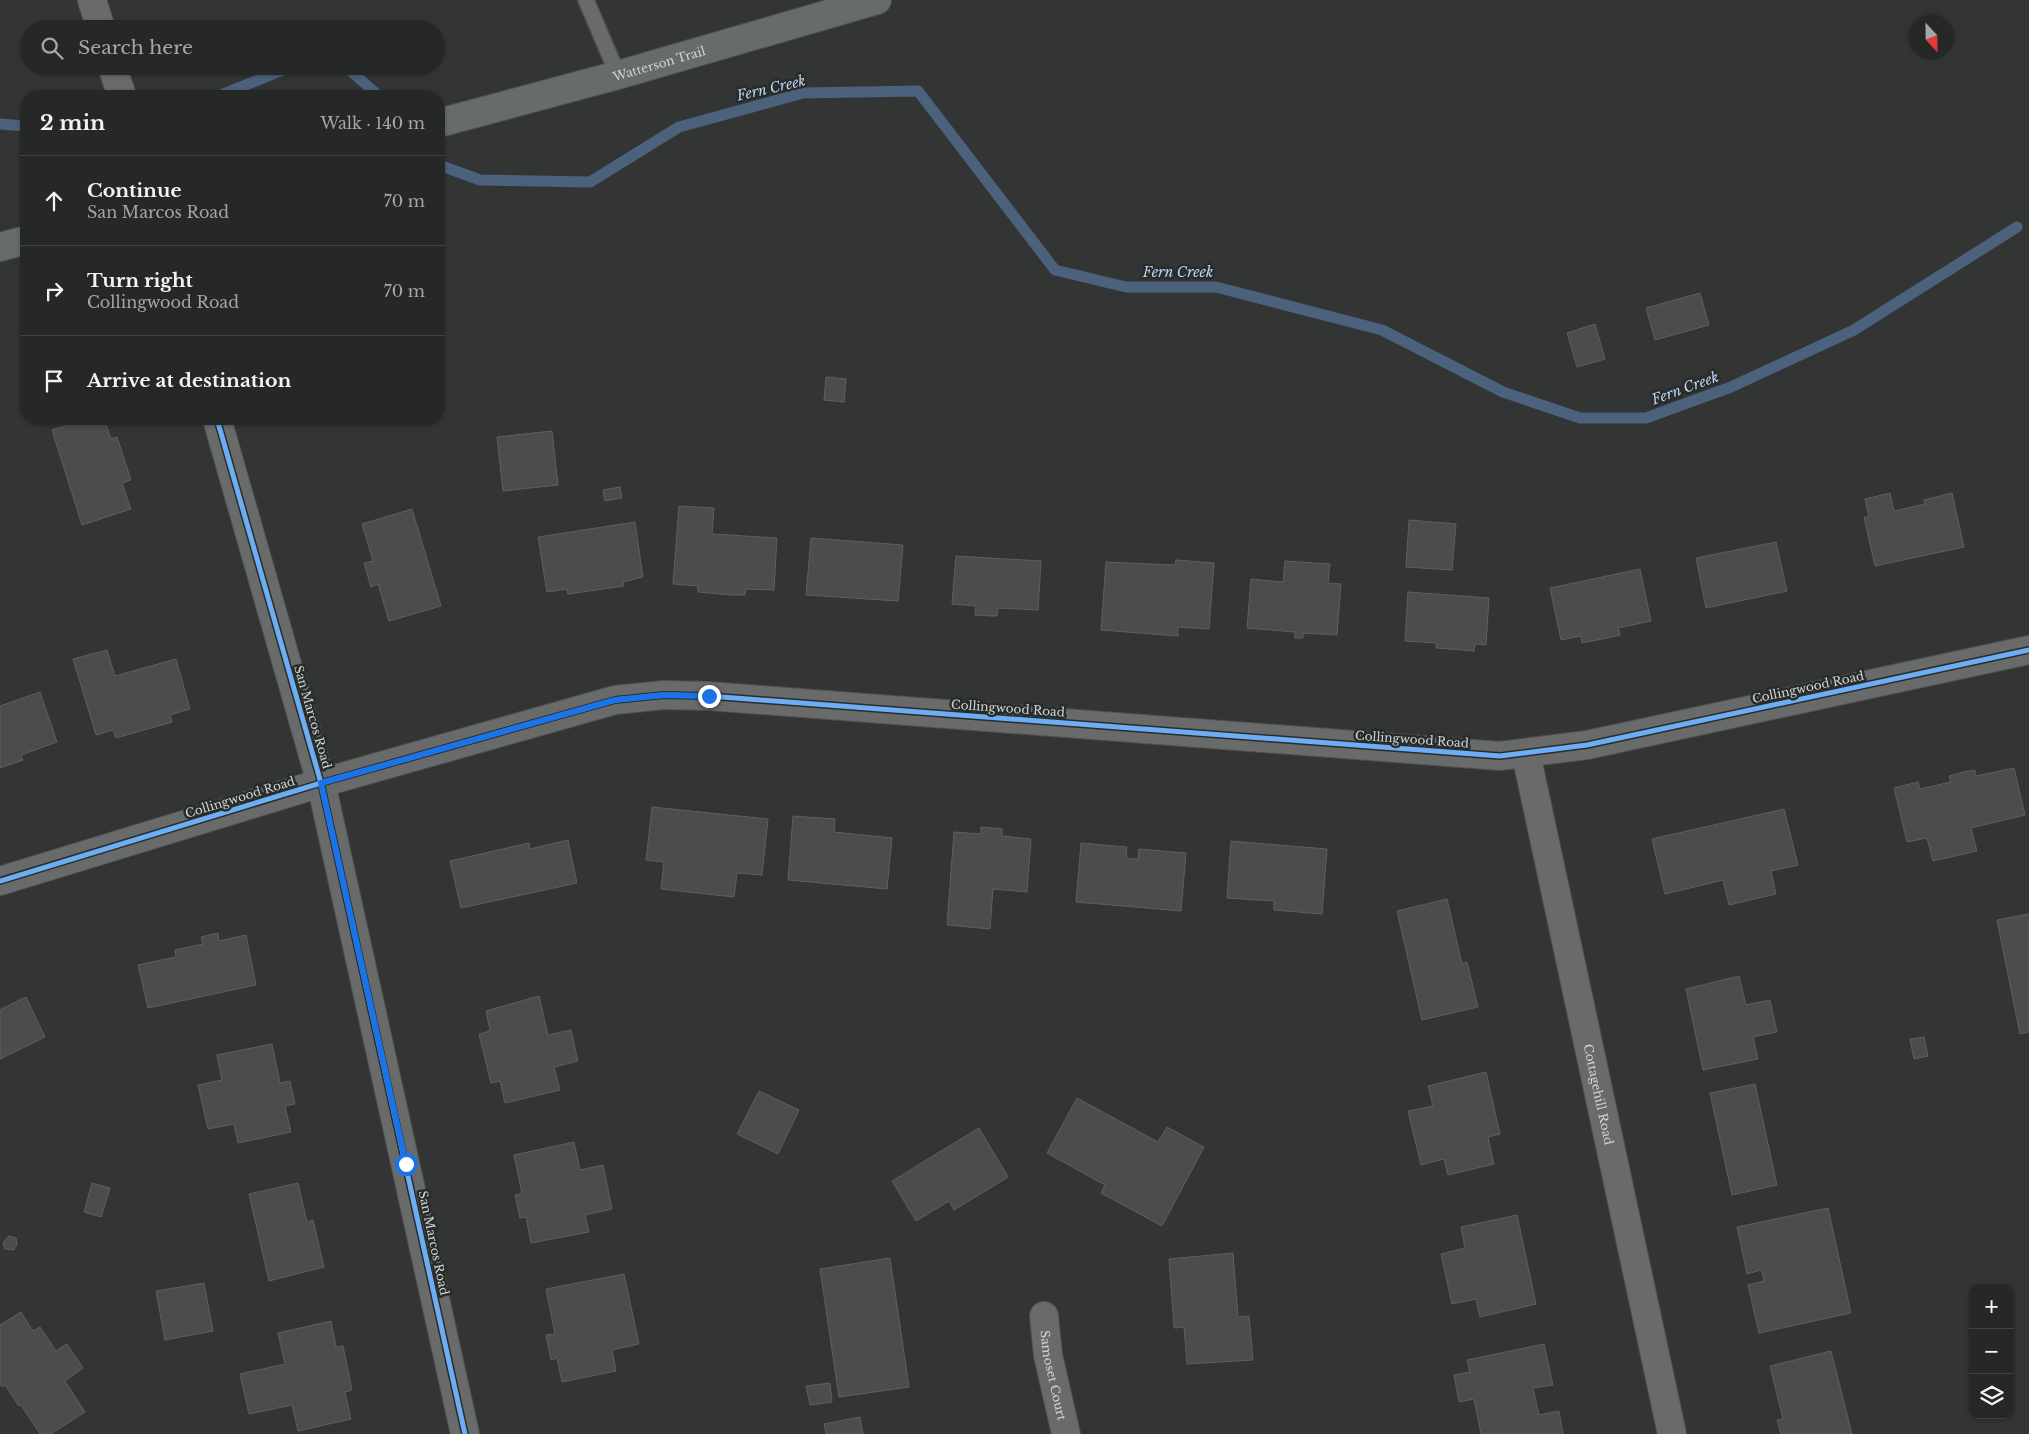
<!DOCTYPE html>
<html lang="en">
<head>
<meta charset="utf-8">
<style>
	body { margin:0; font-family:"Libre Baskerville",serif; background:#2e302f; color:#f1f3f6 }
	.controls { position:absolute; right:15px; bottom:15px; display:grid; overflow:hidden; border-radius:10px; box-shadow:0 1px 4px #0004 }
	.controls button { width:45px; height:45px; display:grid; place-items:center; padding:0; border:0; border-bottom:1px solid #424444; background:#262827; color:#f1f3f6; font:25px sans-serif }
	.compass { position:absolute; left:1909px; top:15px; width:45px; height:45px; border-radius:50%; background:#262827; box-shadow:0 1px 4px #0004; rotate:158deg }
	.stop { position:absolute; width:15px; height:15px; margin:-11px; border:4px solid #1a73e8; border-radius:50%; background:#fff }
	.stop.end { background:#1a73e8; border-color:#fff; box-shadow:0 1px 5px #0008 }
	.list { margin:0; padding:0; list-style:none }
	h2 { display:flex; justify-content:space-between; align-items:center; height:65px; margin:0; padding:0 20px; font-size:21px }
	h2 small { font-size:16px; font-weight:400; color:#a4a6a7 }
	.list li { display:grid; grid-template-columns:32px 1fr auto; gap:15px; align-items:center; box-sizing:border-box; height:90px; padding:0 20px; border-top:1px solid #424444 }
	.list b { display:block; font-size:19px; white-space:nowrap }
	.list p { margin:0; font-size:16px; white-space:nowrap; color:#a4a6a7 }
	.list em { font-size:16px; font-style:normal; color:#a4a6a7 }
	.icon { flex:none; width:28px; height:28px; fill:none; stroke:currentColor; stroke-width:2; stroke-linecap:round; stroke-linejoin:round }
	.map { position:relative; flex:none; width:2029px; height:1434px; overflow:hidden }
	.search { position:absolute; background:#262827; box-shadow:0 1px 4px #0004; left:20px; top:20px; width:425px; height:55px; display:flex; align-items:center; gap:12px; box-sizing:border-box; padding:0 18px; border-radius:28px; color:#a4a6a7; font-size:19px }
	.panel { position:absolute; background:#262827; box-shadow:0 1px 4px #0004; left:20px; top:90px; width:425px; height:335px; border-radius:20px }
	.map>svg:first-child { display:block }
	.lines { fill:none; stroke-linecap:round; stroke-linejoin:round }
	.stream { stroke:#4c617c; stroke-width:11 }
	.building { fill:#4b4d4c; stroke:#5e6060 }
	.lane-casing { stroke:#4f5151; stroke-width:18 }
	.street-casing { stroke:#4f5151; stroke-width:30 }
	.secondary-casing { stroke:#4f5151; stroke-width:30 }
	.lane { stroke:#696b6a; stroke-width:15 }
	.street { stroke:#696b6a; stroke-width:28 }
	.secondary { stroke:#666c6a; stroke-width:28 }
	.cycleway-casing { stroke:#282c2b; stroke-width:8 }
	.cycleway { stroke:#6dadf4; stroke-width:5 }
	.route { stroke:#1a73e8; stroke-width:6 }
	.labels { text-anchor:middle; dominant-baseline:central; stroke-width:5; stroke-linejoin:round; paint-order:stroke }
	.street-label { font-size:12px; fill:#d2d5d5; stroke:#282c2b }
	.water-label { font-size:14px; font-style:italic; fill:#bed6f6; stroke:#282c2b }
</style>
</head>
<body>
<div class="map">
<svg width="2029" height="1434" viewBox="0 0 2029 1434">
	<rect width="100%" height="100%" fill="#333534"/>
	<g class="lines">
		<g class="stream">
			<path d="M345,66L379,96"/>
			<path d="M218,96L288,68L298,66"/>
			<path d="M0,124L26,126"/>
			<path d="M439,165L480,180L590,182L679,127L803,93L918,91L1055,270L1126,287H1216L1382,330L1503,392L1580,418H1646L1731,387L1854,330L2017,227"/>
		</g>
	</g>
	<g class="building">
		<path d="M1700,293L1709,325L1655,340L1646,308Z"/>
		<path d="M1595,324L1605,359L1577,367L1567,333Z"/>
		<path d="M826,377L846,379L844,402L824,400Z"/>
		<path d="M88,419H104L111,439L117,437L131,480L122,483L131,509L82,525L52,430Z"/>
		<path d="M552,431L558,485L503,491L497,437Z"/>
		<path d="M620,487L622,498L605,501L603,490Z"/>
		<path d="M1890,493L1894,511L1925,504L1924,500L1952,493L1964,547L1875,566L1864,517H1869L1865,499Z"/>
		<path d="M679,506L714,508L712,534L777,538L774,590L746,589L745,595H731L698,592V586L673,584Z"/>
		<path d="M412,509L441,606L389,621L378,584L371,587L364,563L373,561L362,524Z"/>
		<path d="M1409,520L1456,524L1452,570L1406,567Z"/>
		<path d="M635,522L643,577L623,582L624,586L568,594L567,589L547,592L538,537Z"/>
		<path d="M811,538L903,545L898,601L806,595Z"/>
		<path d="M1776,542L1787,591L1706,608L1696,558Z"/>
		<path d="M956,556L1041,561L1038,610L998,608L997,616H992L975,615L976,606L952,604Z"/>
		<path d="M1176,560L1214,563L1209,629L1178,627V636L1101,630L1106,562L1175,565Z"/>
		<path d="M1285,561L1330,564L1328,583L1341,584L1337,635L1303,633V638H1295V632L1247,628L1251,579L1283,582Z"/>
		<path d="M1640,569L1651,621L1618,628L1620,635L1612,637L1582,643L1581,636L1561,640L1550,588Z"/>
		<path d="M1408,592L1489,598L1486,645L1475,644L1474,651L1436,648L1437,643L1405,641Z"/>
		<path d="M107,650L115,676L176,659L190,709L170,715L172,722L116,738L113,730L96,735L73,659Z"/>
		<path d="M40,692L57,742L21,755L23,760L0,768V706Z"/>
		<path d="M2014,768L2025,815L1971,828L1977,851L1933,861L1927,838L1907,842L1894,788L1918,782L1920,789L1951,782L1949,776L1963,772L1975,770L1976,776Z"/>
		<path d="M652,807L768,819L762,875L737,873L734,897L661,889L664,862L646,860Z"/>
		<path d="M1784,809L1798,865L1771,871L1776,894L1729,905L1723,880L1665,894L1652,839Z"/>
		<path d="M793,816L835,819L834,832L892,838L887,889L788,880Z"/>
		<path d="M981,827L1002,829V836L1031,839L1027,892L993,889L990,929L947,925L954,832L981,834Z"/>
		<path d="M568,840L577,883L461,908L450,861L529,843L530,849Z"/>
		<path d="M1231,841L1327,849L1322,914L1274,910V901L1227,898Z"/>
		<path d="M1081,843L1127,847L1126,858L1132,859H1138L1139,849L1186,853L1181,911L1076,902Z"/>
		<path d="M1447,899L1462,964L1467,962L1478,1007L1422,1020L1397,911Z"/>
		<path d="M2029,914V1032L2020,1034L1997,920Z"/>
		<path d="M218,933L219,941L246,935L256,985L148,1008L138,965L176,957L175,950L203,944L201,937Z"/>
		<path d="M1739,976L1746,1005L1770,1000L1777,1032L1753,1037L1758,1059L1703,1070L1686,989Z"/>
		<path d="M539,996L548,1035L571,1030L578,1061L554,1067L560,1090L505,1103L500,1081L491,1083L479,1034L490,1031L486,1011Z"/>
		<path d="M26,997L45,1037L0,1059V1010Z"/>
		<path d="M1924,1037L1928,1056L1914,1059L1910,1039Z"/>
		<path d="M272,1044L280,1083L290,1081L295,1104L285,1106L291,1132L238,1143L234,1124L208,1129L198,1085L222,1080L217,1055Z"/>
		<path d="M1486,1072L1500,1134L1488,1137L1494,1164L1448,1175L1444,1159L1421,1165L1408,1111L1433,1106L1428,1086Z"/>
		<path d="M1755,1084L1777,1185L1732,1195L1710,1093Z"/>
		<path d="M759,1091L799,1110L778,1154L737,1134Z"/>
		<path d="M1077,1098L1158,1142L1167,1127L1204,1147L1162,1226L1101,1193L1105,1185L1047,1153Z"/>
		<path d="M979,1128L1008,1177L954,1210L949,1201L916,1221L892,1181Z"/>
		<path d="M574,1142L580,1170L603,1165L612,1209L585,1215L589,1232L531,1243L526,1217L520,1218L516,1199L515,1195L522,1194L514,1155Z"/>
		<path d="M92,1183L110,1188L101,1217L84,1212Z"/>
		<path d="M298,1183L307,1222L313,1220L324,1267L269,1281L249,1194Z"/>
		<path d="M1828,1208L1851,1313L1759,1333L1748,1285L1764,1281L1763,1276L1761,1270L1747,1274L1737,1227Z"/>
		<path d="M1517,1215L1536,1304L1480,1317L1476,1299L1452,1304L1441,1254L1465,1248L1461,1227Z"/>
		<path d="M9,1236L16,1238L17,1244L14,1250L5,1249L3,1242Z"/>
		<path d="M1233,1253L1238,1317L1249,1316L1253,1360L1187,1364L1184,1327L1174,1328V1326L1169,1259Z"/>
		<path d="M890,1258L909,1387L839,1397L820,1269Z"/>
		<path d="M624,1274L639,1344L612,1350L616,1371L562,1382L557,1358L551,1360L546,1335L555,1334L546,1289Z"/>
		<path d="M204,1283L213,1331L165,1340L156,1291Z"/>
		<path d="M21,1312L33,1331L40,1327L56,1351L67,1344L83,1368L65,1381L85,1412L51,1434H40L21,1405L19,1406L5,1385L2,1387L0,1383V1325Z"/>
		<path d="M331,1321L336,1347L343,1346L352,1390L345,1392L351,1419L298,1431L292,1405L249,1414L240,1374L285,1364L278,1333Z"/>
		<path d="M1544,1344L1553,1385L1533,1388L1539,1415L1559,1411L1563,1434H1481L1474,1399L1459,1402L1454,1375L1470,1372L1467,1360Z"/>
		<path d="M1831,1351L1852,1434H1781L1777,1420L1783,1419L1770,1366Z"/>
		<path d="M830,1383L832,1402L810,1405L806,1386Z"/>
		<path d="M860,1417L863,1434H826L824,1424Z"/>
	</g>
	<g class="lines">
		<defs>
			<path id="lane" d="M586,0L618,75"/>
			<g id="street">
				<path d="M92,0L101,29"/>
				<path d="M112,66L122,96"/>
				<path d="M217,419L321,783L465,1434"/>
				<path id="s1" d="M1526,754L1672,1434"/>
				<path d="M0,881L321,783L615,700L664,695L709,696L1500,756L1587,745L2029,650"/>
				<path id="s2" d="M1044,1316L1048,1355L1066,1434"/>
			</g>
			<g id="secondary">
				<path id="s3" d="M439,123L618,75L877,0"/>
				<path d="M0,247L26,240"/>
			</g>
		</defs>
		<use href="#lane" class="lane-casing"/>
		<use href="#street" class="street-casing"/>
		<use href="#secondary" class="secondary-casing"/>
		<use href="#lane" class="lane"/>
		<use href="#street" class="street"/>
		<use href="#secondary" class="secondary"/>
		<defs>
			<g id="cycleway">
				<path d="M217,419L321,783L465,1434"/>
				<path d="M0,881L321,783L615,700L664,695L709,696L1500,756L1587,745L2029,650"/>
			</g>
		</defs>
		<use href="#cycleway" class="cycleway-casing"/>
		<use href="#cycleway" class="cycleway"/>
	</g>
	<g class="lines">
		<path class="route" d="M406,1164L321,783L615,700L664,695L709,696"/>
	</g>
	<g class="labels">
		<g class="street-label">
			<text stroke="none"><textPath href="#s3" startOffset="228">Watterson Trail</textPath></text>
			<text transform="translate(1808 687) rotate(-12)">Collingwood Road</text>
			<text transform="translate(1008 708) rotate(4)">Collingwood Road</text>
			<text transform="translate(313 717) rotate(74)">San Marcos Road</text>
			<text transform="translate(1412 739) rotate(4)">Collingwood Road</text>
			<text transform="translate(240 797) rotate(-17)">Collingwood Road</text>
			<text stroke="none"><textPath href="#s1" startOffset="348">Cottagehill Road</textPath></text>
			<text transform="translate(434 1243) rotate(78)">San Marcos Road</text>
			<text stroke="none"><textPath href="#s2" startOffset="60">Samoset Court</textPath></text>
		</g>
		<g class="water-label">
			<text transform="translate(771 88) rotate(-13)">Fern Creek</text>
			<text x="1178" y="272">Fern Creek</text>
			<text transform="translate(1685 388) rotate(-20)">Fern Creek</text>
		</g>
	</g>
</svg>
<div class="controls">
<button>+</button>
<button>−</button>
<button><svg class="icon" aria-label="layers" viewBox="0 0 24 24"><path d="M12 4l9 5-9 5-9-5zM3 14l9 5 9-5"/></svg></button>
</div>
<svg class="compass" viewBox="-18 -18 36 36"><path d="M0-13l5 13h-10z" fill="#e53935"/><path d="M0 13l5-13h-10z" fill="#a4a6a7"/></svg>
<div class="stop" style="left:406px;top:1164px"></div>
<div class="stop end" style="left:709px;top:696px"></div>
<div class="search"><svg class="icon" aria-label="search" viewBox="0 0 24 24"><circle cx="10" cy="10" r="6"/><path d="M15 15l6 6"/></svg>Search here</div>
<section class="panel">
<h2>2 min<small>Walk · 140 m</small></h2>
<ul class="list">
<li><svg class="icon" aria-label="ahead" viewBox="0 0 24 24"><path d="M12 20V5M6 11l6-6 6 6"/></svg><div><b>Continue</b><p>San Marcos Road</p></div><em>70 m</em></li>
<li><svg class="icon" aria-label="right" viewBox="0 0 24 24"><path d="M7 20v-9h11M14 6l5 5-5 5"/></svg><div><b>Turn right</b><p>Collingwood Road</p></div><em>70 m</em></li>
<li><svg class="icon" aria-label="arrive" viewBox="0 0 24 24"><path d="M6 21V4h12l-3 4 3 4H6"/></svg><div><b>Arrive at destination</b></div></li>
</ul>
</section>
</div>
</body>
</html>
